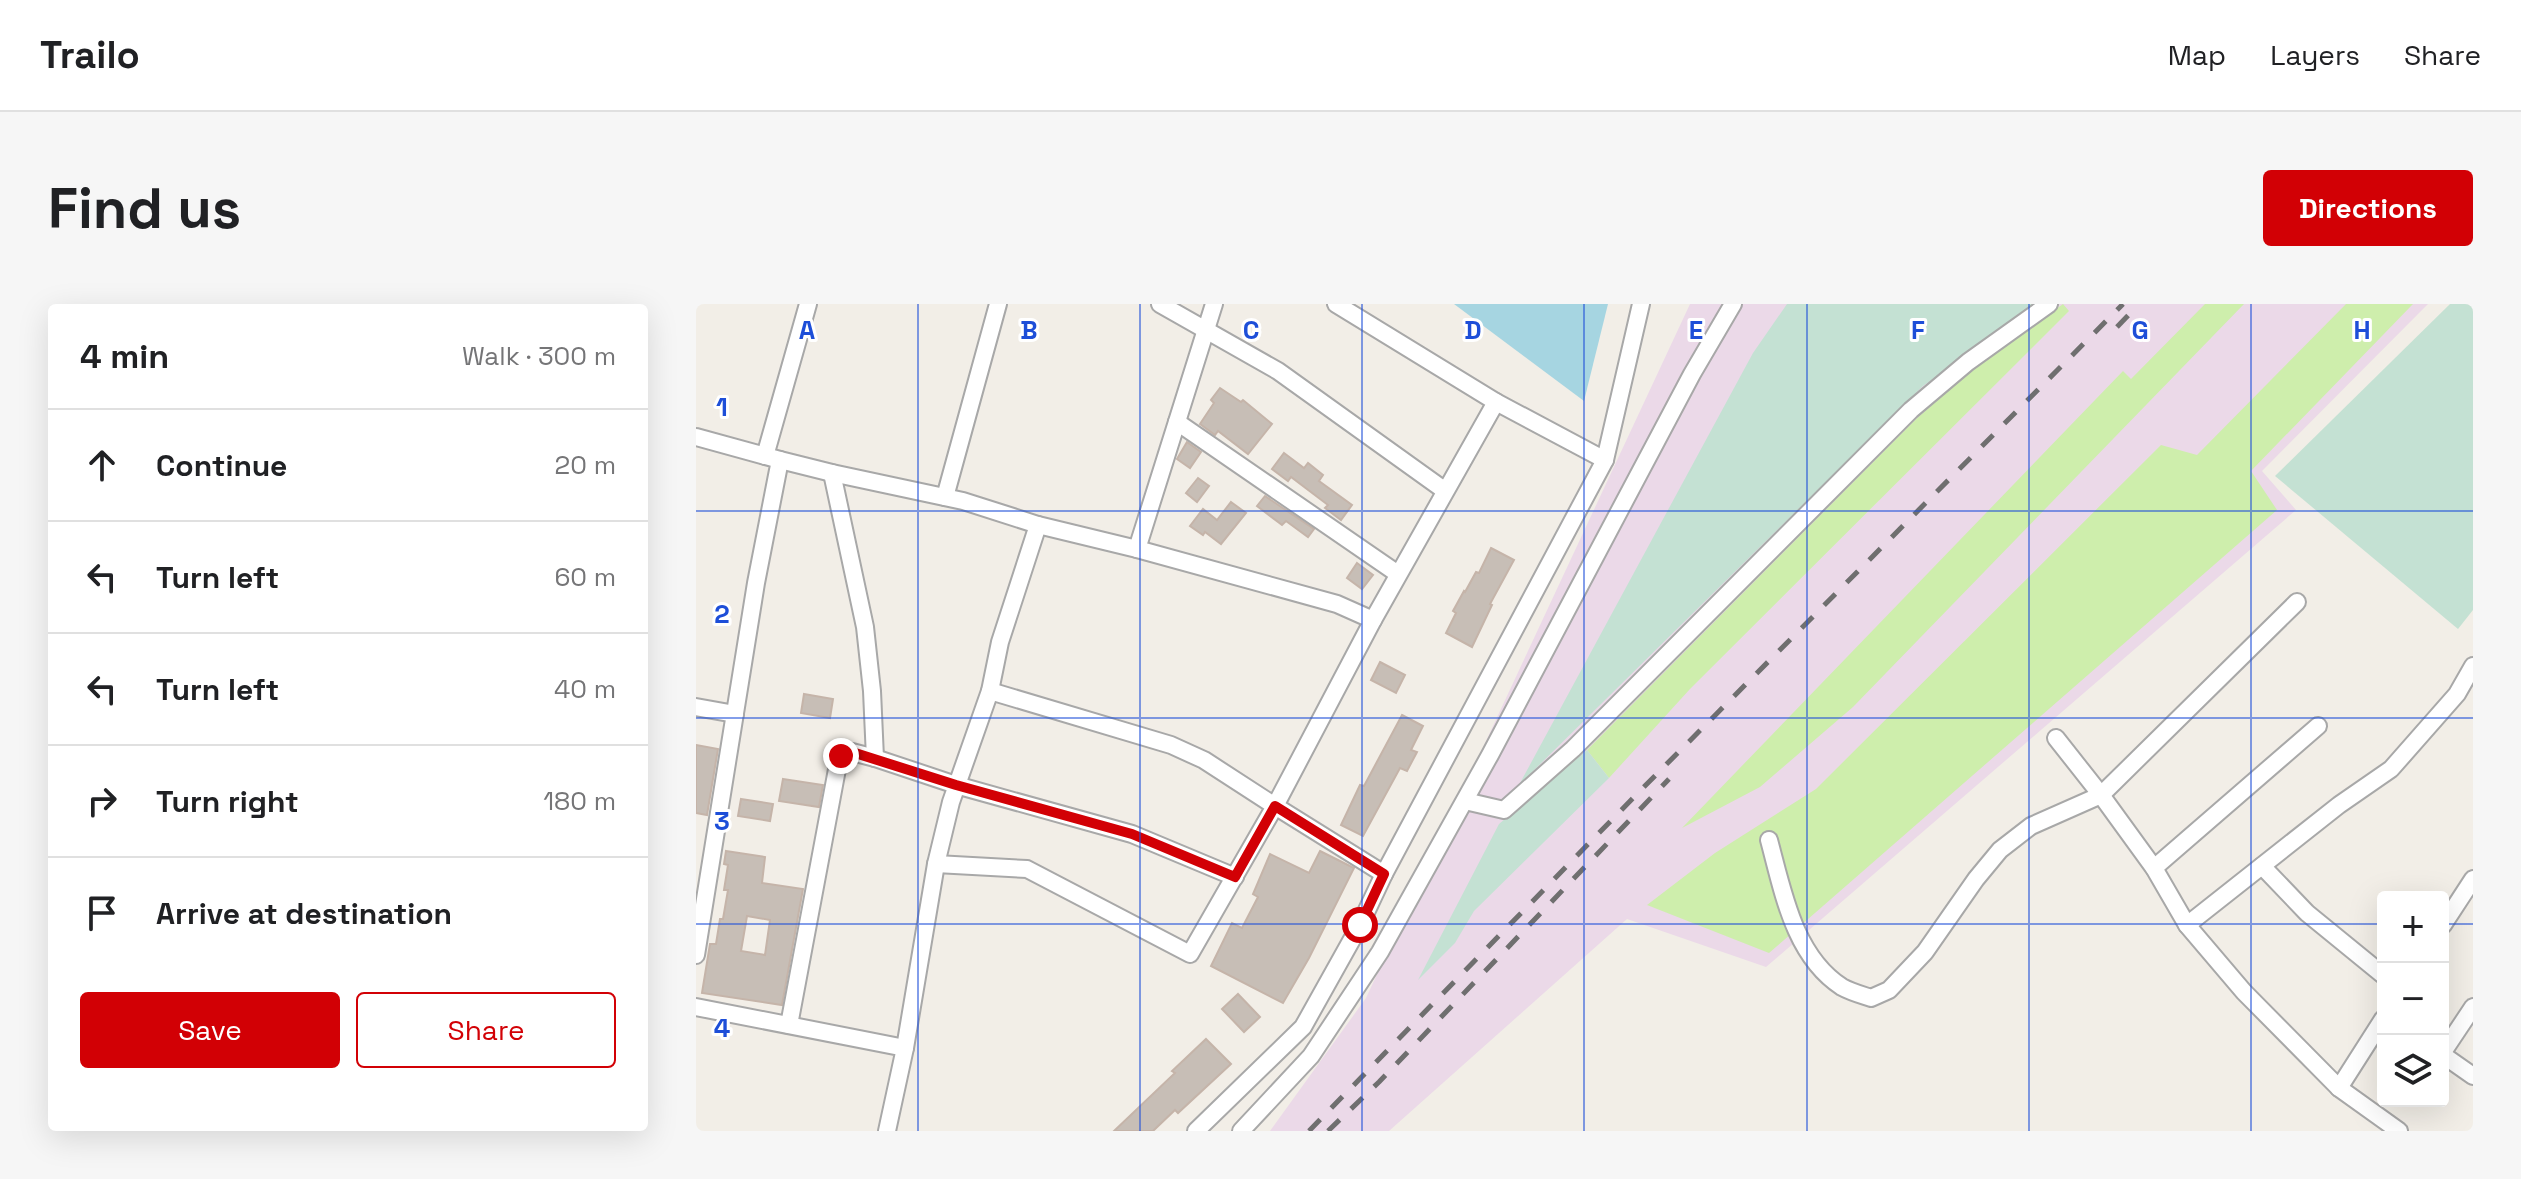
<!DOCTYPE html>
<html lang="en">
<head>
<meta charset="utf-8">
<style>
	body { margin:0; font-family:"Space Grotesk",sans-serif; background:#f6f6f6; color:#202124 }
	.controls { position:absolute; right:24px; bottom:24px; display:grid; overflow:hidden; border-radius:8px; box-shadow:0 8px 32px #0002 }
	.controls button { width:72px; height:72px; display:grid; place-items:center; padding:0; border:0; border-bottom:2px solid #e0e0e0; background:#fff; color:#202124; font:40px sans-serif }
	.stop { position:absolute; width:24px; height:24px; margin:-18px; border:6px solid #d20005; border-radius:50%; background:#fff }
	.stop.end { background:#d20005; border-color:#fff; box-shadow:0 2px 8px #0008 }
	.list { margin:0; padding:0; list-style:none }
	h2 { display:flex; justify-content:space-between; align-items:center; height:104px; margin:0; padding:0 32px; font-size:34px }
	h2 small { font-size:26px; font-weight:400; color:#757577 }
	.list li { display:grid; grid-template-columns:52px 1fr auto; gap:24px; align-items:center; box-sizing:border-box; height:112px; padding:0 32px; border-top:2px solid #e0e0e0 }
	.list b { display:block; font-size:30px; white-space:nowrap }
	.list em { font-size:26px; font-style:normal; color:#757577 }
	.actions { display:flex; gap:16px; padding:24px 32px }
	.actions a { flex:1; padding:18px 0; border:2px solid #d20005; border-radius:8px; text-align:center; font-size:28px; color:#d20005 }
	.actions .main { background:#d20005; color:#fff }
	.icon { flex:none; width:44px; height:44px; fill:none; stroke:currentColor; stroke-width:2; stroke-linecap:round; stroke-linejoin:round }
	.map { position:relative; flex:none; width:1777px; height:827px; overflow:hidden; border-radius:8px }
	header { display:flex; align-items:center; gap:48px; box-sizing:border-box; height:112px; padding:0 40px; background:#fff; border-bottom:2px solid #e0e0e0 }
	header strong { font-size:38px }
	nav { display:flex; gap:44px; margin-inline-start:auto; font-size:28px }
	.intro { display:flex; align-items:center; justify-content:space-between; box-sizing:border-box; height:192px; padding:0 48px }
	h1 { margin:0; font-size:56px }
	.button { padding:20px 36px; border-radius:8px; background:#d20005; color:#fff; font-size:28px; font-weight:700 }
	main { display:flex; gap:48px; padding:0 48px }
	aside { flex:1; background:#fff; border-radius:8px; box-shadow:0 8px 32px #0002 }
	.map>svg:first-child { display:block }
	.industrial { fill:#ebd9e8 }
	.grass { fill:#ceeeac }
	.wetland { fill:#c4e1d3 }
	.water { fill:#a6d5e1 }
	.building { fill:#c7beb6; stroke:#c5b4a9; stroke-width:2; fill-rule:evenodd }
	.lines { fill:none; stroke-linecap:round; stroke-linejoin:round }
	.minor-casing { stroke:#a8a8a8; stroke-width:20 }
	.minor { stroke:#fff; stroke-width:16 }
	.rail { stroke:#6f6f6f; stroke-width:5; stroke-dasharray:16 16; stroke-linecap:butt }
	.route { stroke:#d20005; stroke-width:10 }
	.grid { fill:none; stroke:#1d4ed8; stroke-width:2; stroke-opacity:0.55 }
	.grid-label { font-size:26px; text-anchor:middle; font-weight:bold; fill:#1d4ed8; stroke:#fff; stroke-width:6; stroke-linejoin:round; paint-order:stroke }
</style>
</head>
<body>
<header>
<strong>Trailo</strong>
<nav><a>Map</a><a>Layers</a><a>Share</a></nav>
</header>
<div class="intro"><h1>Find us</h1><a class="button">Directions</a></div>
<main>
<aside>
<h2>4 min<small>Walk · 300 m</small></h2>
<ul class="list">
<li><svg class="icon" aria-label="ahead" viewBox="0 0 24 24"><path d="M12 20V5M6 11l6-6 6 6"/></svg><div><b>Continue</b></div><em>20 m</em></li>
<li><svg class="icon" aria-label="left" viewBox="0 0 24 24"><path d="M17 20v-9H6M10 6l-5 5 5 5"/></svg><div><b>Turn left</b></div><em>60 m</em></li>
<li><svg class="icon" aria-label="left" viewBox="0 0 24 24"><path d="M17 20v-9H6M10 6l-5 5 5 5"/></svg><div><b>Turn left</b></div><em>40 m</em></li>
<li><svg class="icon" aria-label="right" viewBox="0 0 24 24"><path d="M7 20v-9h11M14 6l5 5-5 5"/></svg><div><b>Turn right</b></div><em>180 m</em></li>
<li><svg class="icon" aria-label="arrive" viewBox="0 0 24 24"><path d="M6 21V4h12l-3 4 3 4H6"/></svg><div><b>Arrive at destination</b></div></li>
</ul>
<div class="actions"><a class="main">Save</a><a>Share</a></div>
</aside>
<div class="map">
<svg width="1777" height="827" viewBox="0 0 1777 827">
	<rect width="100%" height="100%" fill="#f2eee7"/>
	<path class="industrial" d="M994,0H1732L1566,167L1600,206L1070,663L931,615L693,827H574L670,694Z"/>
	<g class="grass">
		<path d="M1367,0L1373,7L994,385L913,474L891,446L1220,115L1282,61Z"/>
		<path d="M1509,0H1548L1157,403L1064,483L986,524L1427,67L1435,75Z"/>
		<path d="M1650,0H1717L1555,167L1581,206L1073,649L951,601L1019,549L1120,485L1465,141L1501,151Z"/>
	</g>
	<g class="wetland">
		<path d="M1091,0H1345L1227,82L823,481L1057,49Z"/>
		<path d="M1754,0H1777V306L1762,325L1579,172Z"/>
		<path d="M891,446L913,474L778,607L759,639L722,676L803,520Z"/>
	</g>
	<path class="water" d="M758,0H912L888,97Z"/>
	<g class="building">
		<path d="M524,84L545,98L547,96L576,120L552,150L522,127L519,131L504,120L518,99L515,96Z"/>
		<path d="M491,138L505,148L494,164L481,155Z"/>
		<path d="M588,149L608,164L612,159L627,171L623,177L656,201L645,216L629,204L632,201L595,173L592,177L576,165Z"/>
		<path d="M502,174L513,182L501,198L490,189Z"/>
		<path d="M569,192L618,225L612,233L590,217L586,221L561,202Z"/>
		<path d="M535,198L550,209L525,240L509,228L507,231L494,222L507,205L521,216Z"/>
		<path d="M795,244L818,256L794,300L796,301L776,343L750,329L760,309L757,307L768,287L769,288L780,268L783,269Z"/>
		<path d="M661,259L677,271L666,285L651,274Z"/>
		<path d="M684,358L709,371L700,389L675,376Z"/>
		<path d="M108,390L137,395L134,414L105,409Z"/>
		<path d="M706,411L727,422L715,446L721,448L711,467L704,464L667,532L645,521L664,481L668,482Z"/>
		<path d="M0,441L22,445L11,511L0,509Z"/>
		<path d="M87,475L127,481L123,503L83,497Z"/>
		<path d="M45,495L77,500L74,517L42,512Z"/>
		<path d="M30,547L69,553L66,579L107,585L86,701L6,689L14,640H20L24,615H27L32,586H28L32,561L28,560ZM51,612L74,616L69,651L45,647Z"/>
		<path d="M624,547L658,564L613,654L587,699L515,662L536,619L546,624L562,593L557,590L574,550L613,569Z"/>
		<path d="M542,690L564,713L548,728L526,705Z"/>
		<path d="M510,735L535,760L482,809L479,806L457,827H418L479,769L476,767Z"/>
	</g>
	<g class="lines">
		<defs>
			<g id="minor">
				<path d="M464,0L582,67L748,186"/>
				<path d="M640,0L800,98L677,316"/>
				<path d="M800,98L909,156"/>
				<path d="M481,118L702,270"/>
				<path d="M0,133L84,156L60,279L0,651"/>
				<path d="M69,152L112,0"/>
				<path d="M84,156L136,169L267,197L342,221L441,245L641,300L677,316L579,502L688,570"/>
				<path d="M136,169L169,323L176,387L179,454"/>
				<path d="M249,193L302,0"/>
				<path d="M441,245L518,0"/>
				<path d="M0,403L39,410"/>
				<path d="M1360,434L1405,491L1458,564L1491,621L1548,688L1643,784L1703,827"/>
				<path d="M769,497L808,506L877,445L1215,106L1272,58L1353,0"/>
				<path d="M1073,536C1087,588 1098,652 1146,683C1155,688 1166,691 1175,694L1193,686L1229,648L1280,575L1304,546L1335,522L1405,491L1601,298"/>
				<path d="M240,560L331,565L494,650L579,502L508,456L475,441L294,387"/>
				<path d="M1566,562L1611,609L1687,671"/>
				<path d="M1458,564L1622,422"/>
				<path d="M1491,621L1643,501L1695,465L1761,390L1777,362"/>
				<path d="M1747,621L1777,575"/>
				<path d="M0,703L209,744L191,827"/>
				<path d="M93,721L142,460L145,452L149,449L156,448L179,454L260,481L436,530L539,573"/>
				<path d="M209,744L240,560L255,498L294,387L304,338L342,221"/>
				<path d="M1747,748L1777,703"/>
				<path d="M1747,751L1777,772"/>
				<path d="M1643,784L1687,715"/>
				<path d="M500,827L607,723L664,621L688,570L909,156L945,0"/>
				<path d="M545,827L615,752L684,648L794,451L996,70L1037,0"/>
			</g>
		</defs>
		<use href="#minor" class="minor-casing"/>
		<use href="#minor" class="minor"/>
		<g class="rail">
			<path d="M1421,23L1443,0"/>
			<path d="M613,827L939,492L1427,0"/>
			<path d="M632,827L683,778L973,475"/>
		</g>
	</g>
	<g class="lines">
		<path class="route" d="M145,452L149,449L156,448L260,481L436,530L539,573L579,502L688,570L664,621"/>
	</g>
	<path class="grid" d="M222,0V827M444,0V827M666,0V827M888,0V827M1111,0V827M1333,0V827M1555,0V827M0,207H1777M0,414H1777M0,620H1687M1747,620H1777"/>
	<g class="grid-label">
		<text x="111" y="35">A</text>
		<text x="333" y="35">B</text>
		<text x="555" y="35">C</text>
		<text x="777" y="35">D</text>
		<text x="1000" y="35">E</text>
		<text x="1222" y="35">F</text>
		<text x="1444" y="35">G</text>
		<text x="1666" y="35">H</text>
		<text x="26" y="112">1</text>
		<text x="26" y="319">2</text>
		<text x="26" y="526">3</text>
		<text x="26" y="733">4</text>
	</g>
</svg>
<div class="controls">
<button>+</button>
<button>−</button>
<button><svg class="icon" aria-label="layers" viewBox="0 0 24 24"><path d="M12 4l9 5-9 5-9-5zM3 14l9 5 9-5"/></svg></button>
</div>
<div class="stop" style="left:664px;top:621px"></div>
<div class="stop end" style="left:145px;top:452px"></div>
</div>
</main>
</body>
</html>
